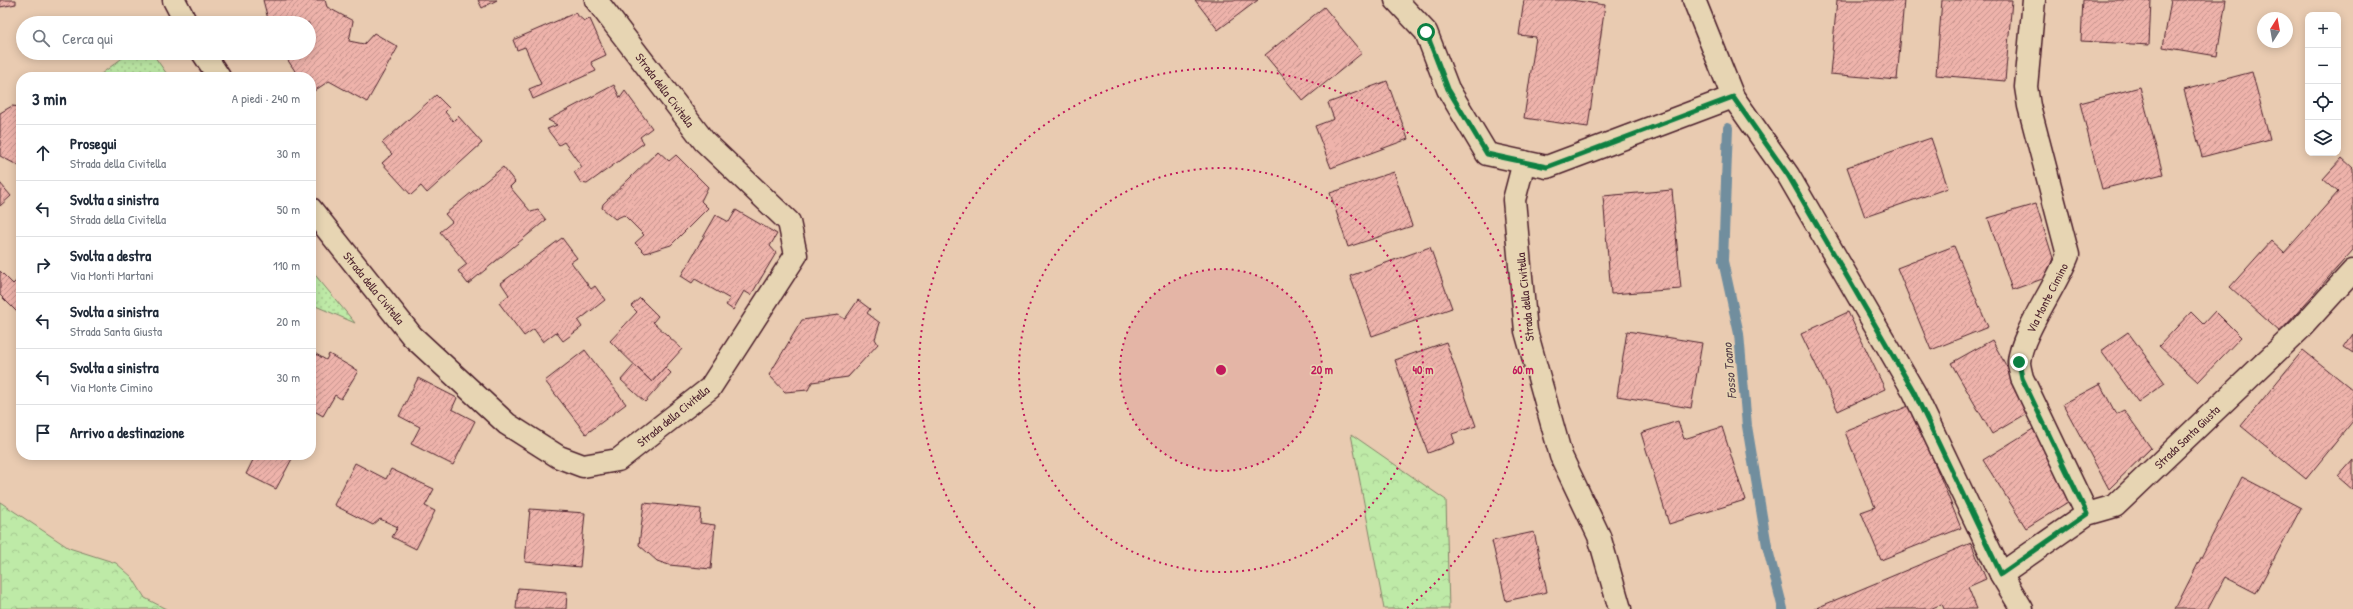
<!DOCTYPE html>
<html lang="it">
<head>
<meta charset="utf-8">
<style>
	body { margin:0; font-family:"Patrick Hand",sans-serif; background:#f2f2f3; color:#1f2937 }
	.controls { position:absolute; right:12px; top:12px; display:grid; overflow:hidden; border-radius:8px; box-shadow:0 2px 10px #0003 }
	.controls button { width:36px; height:36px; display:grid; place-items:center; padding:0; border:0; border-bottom:1px solid #e0e1e3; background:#fff; color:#1f2937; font:20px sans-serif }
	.compass { position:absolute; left:2257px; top:12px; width:36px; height:36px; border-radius:50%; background:#fff; box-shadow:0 2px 10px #0003; rotate:11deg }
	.stop { position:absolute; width:12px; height:12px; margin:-9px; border:3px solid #0b8043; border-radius:50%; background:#fff }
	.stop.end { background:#0b8043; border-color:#fff; box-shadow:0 1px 4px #0008 }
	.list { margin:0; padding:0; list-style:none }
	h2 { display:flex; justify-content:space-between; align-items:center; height:52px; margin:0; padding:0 16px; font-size:17px }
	h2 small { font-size:13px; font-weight:400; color:#747a83 }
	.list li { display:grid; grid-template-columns:26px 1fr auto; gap:12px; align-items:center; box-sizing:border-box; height:56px; padding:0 16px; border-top:1px solid #e0e1e3 }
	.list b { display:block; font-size:15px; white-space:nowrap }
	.list p { margin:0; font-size:13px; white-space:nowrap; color:#747a83 }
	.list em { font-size:13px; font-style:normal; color:#747a83 }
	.icon { flex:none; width:22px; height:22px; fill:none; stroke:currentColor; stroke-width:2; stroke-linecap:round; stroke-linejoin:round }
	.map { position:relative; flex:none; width:2353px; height:609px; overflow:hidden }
	.search { position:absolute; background:#fff; box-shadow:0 2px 10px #0003; left:16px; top:16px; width:300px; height:44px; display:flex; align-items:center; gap:10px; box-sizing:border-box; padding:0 14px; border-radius:22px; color:#747a83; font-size:15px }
	.panel { position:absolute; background:#fff; box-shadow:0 2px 10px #0003; left:16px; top:72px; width:300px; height:388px; border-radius:16px }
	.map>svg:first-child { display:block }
	.grass { fill:url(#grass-dots); stroke:#848469 }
	.forest { fill:url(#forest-crowns); stroke:#848469 }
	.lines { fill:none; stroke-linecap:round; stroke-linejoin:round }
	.stream { stroke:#718e9e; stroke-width:10 }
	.building { fill:url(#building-hatch); stroke:#4a1f2b }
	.minor-casing { stroke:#4a1f2b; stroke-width:25 }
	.minor { stroke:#e7d5b3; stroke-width:22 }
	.route { stroke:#0b8043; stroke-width:5 }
	.ring { fill:none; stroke:#c2185b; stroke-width:2; stroke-dasharray:2 4 }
	.labels { text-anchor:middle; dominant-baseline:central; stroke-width:3; stroke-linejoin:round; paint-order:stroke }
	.street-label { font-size:12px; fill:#4a1f2b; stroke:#e7d5b3 }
	.water-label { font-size:13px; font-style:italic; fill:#543b48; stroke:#e7d5b3 }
	.centre { fill:#c2185b; stroke:#e7d5b3; stroke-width:2 }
	.ring-label { font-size:12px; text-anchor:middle; font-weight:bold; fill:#c2185b; stroke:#e7d5b3; stroke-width:3; stroke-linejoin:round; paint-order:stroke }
</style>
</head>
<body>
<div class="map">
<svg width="2353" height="609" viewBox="0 0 2353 609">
	<defs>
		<pattern id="grass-dots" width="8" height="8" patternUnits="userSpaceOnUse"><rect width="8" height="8" fill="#beeaa7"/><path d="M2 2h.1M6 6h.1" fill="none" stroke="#a5c890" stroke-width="1.8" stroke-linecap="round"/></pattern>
		<pattern id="forest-crowns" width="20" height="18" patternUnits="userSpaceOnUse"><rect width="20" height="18" fill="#beeaa7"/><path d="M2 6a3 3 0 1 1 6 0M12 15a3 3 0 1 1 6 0" fill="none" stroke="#a5c890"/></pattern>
		<pattern id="building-hatch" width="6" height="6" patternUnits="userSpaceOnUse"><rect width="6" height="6" fill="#eeb3ab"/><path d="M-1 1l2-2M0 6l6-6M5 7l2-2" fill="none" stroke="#c3918b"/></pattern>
	</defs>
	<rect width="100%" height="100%" fill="#e9cbb1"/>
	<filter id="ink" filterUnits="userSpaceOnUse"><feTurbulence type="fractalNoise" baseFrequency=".025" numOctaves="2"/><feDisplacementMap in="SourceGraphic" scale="8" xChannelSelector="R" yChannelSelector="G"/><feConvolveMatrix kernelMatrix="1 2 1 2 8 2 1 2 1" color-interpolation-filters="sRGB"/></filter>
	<g filter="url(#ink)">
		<g class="grass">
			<path d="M129,53H152L169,77H97Z"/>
			<path d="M311,270L355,323L311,304Z"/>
		</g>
		<g class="forest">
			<path d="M1351,434L1446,500L1449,609H1384Z"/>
			<path d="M0,502L69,548L116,563L132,577L145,598L166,609H0Z"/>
		</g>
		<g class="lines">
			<path class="stream" d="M1728,128L1723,261L1739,334L1747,426L1767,546L1783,609"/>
		</g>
		<g class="building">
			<path d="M0,0H16V4L0,7Z"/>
			<path d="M263,0H325L327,7L353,21L349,41L364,44L374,33L398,47L367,102L329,81L311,93V77H299L283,53H309V23H269Z"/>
			<path d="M478,0H497L482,8Z"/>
			<path d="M1195,0H1258L1218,30Z"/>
			<path d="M1524,0H1571L1605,5L1588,127L1524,118L1536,37L1519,35Z"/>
			<path d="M1837,0H1904L1897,80L1830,74Z"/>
			<path d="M1942,0H2012L2005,81L1936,75Z"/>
			<path d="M2083,0H2151L2149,45L2081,41Z"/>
			<path d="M2171,0H2226L2217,56L2163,47Z"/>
			<path d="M1324,7L1362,53L1303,101L1265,55Z"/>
			<path d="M575,13L584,21L590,19L606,55L591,62L596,71L533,99L529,89L541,84L525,47L517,50L513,40Z"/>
			<path d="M2252,72L2270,139L2202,157L2184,90Z"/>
			<path d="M1387,81L1408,139L1331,168L1315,126L1334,119L1328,103Z"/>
			<path d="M614,85L620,98L625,91L652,128L640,137L644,143L587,184L581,183L574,172L582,167L564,142L559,145L547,129L557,125L548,120Z"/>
			<path d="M2140,87L2163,174L2102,189L2080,103Z"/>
			<path d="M436,95L449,108L445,112L453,121L458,116L482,143L427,193L421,186L411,195L382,163L392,154L382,143Z"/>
			<path d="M12,106L21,107V167L0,156V113Z"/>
			<path d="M1931,138L1948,188L1865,217L1847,167Z"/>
			<path d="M658,151L669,161L676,155L708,187L701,201L708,208L671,245L645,253L635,243L644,235L624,215L615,219L602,208L603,204Z"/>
			<path d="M2342,158L2353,168V250L2280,332L2230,287L2271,241L2284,253L2338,192L2323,179Z"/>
			<path d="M503,167L515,182L510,187L531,212L538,210L546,220L468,284L458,271L467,264L440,232L452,222L445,214Z"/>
			<path d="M1394,172L1412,226L1348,247L1330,193Z"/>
			<path d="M0,183L11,196L0,206Z"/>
			<path d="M1672,190L1681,289L1611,294L1603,196Z"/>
			<path d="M2036,204L2053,258L2045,278L2012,290L1988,218Z"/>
			<path d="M736,210L777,234L770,246L776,253L751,295L744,291L733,310L726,305L730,299L695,279L692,283L681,276L716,215L729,222Z"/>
			<path d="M562,238L577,258L571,262L591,289L595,286L605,300L578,321L582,327L563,341L556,332L543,342L534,329L524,336L499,303L509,295L501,283Z"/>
			<path d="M1954,246L1988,327L1931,350L1897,268Z"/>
			<path d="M1430,247L1452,308L1372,336L1350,276Z"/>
			<path d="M0,271L13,284L21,276V316L0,295Z"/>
			<path d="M640,298L658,316L653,322L682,349L652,382L610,341L637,312L631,306Z"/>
			<path d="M858,300L870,309L867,313L880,323L875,339L878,344L848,377L812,382L808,390L785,392L769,375L802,320L838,315L845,319Z"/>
			<path d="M2215,311L2241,337L2198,382L2159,346L2191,312L2203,324Z"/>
			<path d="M1848,312L1885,389L1838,411L1801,334Z"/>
			<path d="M1627,331L1702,343L1691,408L1617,396Z"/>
			<path d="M2128,332L2165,383L2138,402L2101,351Z"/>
			<path d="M2353,334V353L2344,347Z"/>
			<path d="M1992,340L2031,411L1992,434L1951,363Z"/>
			<path d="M1446,342L1476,426L1452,434L1455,443L1428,453L1395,360Z"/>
			<path d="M585,350L626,404L586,434L545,381Z"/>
			<path d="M2303,350L2353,390V421L2306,479L2241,426Z"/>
			<path d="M311,351L326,360L329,354L358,371L341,399L335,395L323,416L311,409Z"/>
			<path d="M634,365L652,382L665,367L671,373L645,402L621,380Z"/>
			<path d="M418,378L457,398L452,409L475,421L453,465L411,444L420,427L399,416Z"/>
			<path d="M2100,384L2116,414L2124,410L2151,448L2109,489L2063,404Z"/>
			<path d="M1911,405L1961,528L1881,560L1861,512L1875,507L1845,432Z"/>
			<path d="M1678,421L1684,439L1722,427L1745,500L1669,524L1641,433Z"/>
			<path d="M2033,429L2076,497L2026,528L1983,460Z"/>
			<path d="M247,455H294L276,489L246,474L254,458Z"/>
			<path d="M2353,460V490L2338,477Z"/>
			<path d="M355,463L386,479L391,469L434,489L425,506L435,511L416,549L392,537L398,527L380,519L373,525L334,505Z"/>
			<path d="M2242,477L2301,508L2256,593L2225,577L2208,609H2175Z"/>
			<path d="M644,503L701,509L700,523L715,525L711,569L669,565L657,561L639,545Z"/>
			<path d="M530,509L585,513L580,567L525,562Z"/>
			<path d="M1534,532L1547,592L1506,601L1492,541Z"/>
			<path d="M1971,543L1986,579L1968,587L1977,609H1944L1942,604L1930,609H1814Z"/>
			<path d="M518,588L567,592L566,609H516Z"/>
		</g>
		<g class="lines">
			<defs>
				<g id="minor">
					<path d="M174,0L186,23"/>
					<path d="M1396,0L1426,32L1448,89L1487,154L1547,167L1733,97"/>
					<path d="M1694,0L1733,97L1788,175L1914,392L2001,574L2022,609"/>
					<path d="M2034,0L2026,87L2029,106L2068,255C2057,285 2021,334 2019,362C2019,367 2021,373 2022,378L2087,514"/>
					<path d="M203,53L219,77"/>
					<path d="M1524,162L1514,200L1526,331L1561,456L1599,536L1620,609"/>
					<path d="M311,209L412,336L507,424L559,457L583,466L618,460L710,388L796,255L789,222L704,141L596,0"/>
					<path d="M2001,574L2087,514L2115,506L2300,329L2353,271"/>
				</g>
			</defs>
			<use href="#minor" class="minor-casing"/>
			<use href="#minor" class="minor"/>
		</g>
	</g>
	<g class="lines" filter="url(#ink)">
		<path class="route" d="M1426,32L1448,89L1487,154L1547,167L1733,97L1788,175L1914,392L2001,574L2087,514L2022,378L2019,362"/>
	</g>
	<circle cx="1221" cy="370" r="101" fill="#c2185b" fill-opacity=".12"/>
	<g class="ring">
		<circle cx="1221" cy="370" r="101"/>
		<circle cx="1221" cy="370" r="202"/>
		<path d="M1035 608A302 302 0 1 1 1407 608"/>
	</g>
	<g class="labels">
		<g class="street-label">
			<text transform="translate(665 90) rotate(53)">Strada della Civitella</text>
			<text transform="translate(374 288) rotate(51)">Strada della Civitella</text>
			<text transform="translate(1525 297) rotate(-96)">Strada della Civitella</text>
			<text transform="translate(2047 298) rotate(-63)">Via Monte Cimino</text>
			<text transform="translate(673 416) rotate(-39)">Strada della Civitella</text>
			<text transform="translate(2187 437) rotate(-44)">Strada Santa Giusta</text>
		</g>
		<g class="water-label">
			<text transform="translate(1729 371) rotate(-95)">Fosso Toano</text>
		</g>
	</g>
	<circle cx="1221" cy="370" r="6" class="centre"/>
	<g class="ring-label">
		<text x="1322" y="374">20 m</text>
		<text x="1423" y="374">40 m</text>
		<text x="1523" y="374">60 m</text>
	</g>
</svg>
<div class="controls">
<button>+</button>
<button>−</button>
<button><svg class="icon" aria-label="locate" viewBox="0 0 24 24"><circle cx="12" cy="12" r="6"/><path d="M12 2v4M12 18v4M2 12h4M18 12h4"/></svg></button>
<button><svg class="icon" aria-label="layers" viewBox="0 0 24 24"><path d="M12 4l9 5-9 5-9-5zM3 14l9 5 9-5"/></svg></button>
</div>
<svg class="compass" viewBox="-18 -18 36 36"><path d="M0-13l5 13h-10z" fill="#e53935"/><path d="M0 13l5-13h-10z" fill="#747a83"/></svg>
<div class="stop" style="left:1426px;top:32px"></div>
<div class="stop end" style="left:2019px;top:362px"></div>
<div class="search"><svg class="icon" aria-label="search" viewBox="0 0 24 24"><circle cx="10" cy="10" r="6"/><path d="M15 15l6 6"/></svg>Cerca qui</div>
<section class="panel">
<h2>3 min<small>A piedi · 240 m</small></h2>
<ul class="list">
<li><svg class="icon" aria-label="ahead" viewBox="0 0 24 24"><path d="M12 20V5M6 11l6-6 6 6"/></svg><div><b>Prosegui</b><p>Strada della Civitella</p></div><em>30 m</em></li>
<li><svg class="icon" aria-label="left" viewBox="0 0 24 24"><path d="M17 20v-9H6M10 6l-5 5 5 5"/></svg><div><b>Svolta a sinistra</b><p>Strada della Civitella</p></div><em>50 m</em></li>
<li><svg class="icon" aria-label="right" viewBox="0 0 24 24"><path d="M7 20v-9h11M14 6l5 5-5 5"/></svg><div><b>Svolta a destra</b><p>Via Monti Martani</p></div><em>110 m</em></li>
<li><svg class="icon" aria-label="left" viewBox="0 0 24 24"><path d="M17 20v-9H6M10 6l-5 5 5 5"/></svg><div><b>Svolta a sinistra</b><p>Strada Santa Giusta</p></div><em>20 m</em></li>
<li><svg class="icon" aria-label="left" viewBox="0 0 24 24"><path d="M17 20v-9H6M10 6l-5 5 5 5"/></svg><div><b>Svolta a sinistra</b><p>Via Monte Cimino</p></div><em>30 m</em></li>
<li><svg class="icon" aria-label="arrive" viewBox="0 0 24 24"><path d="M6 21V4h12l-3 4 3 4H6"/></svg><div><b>Arrivo a destinazione</b></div></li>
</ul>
</section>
</div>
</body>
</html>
